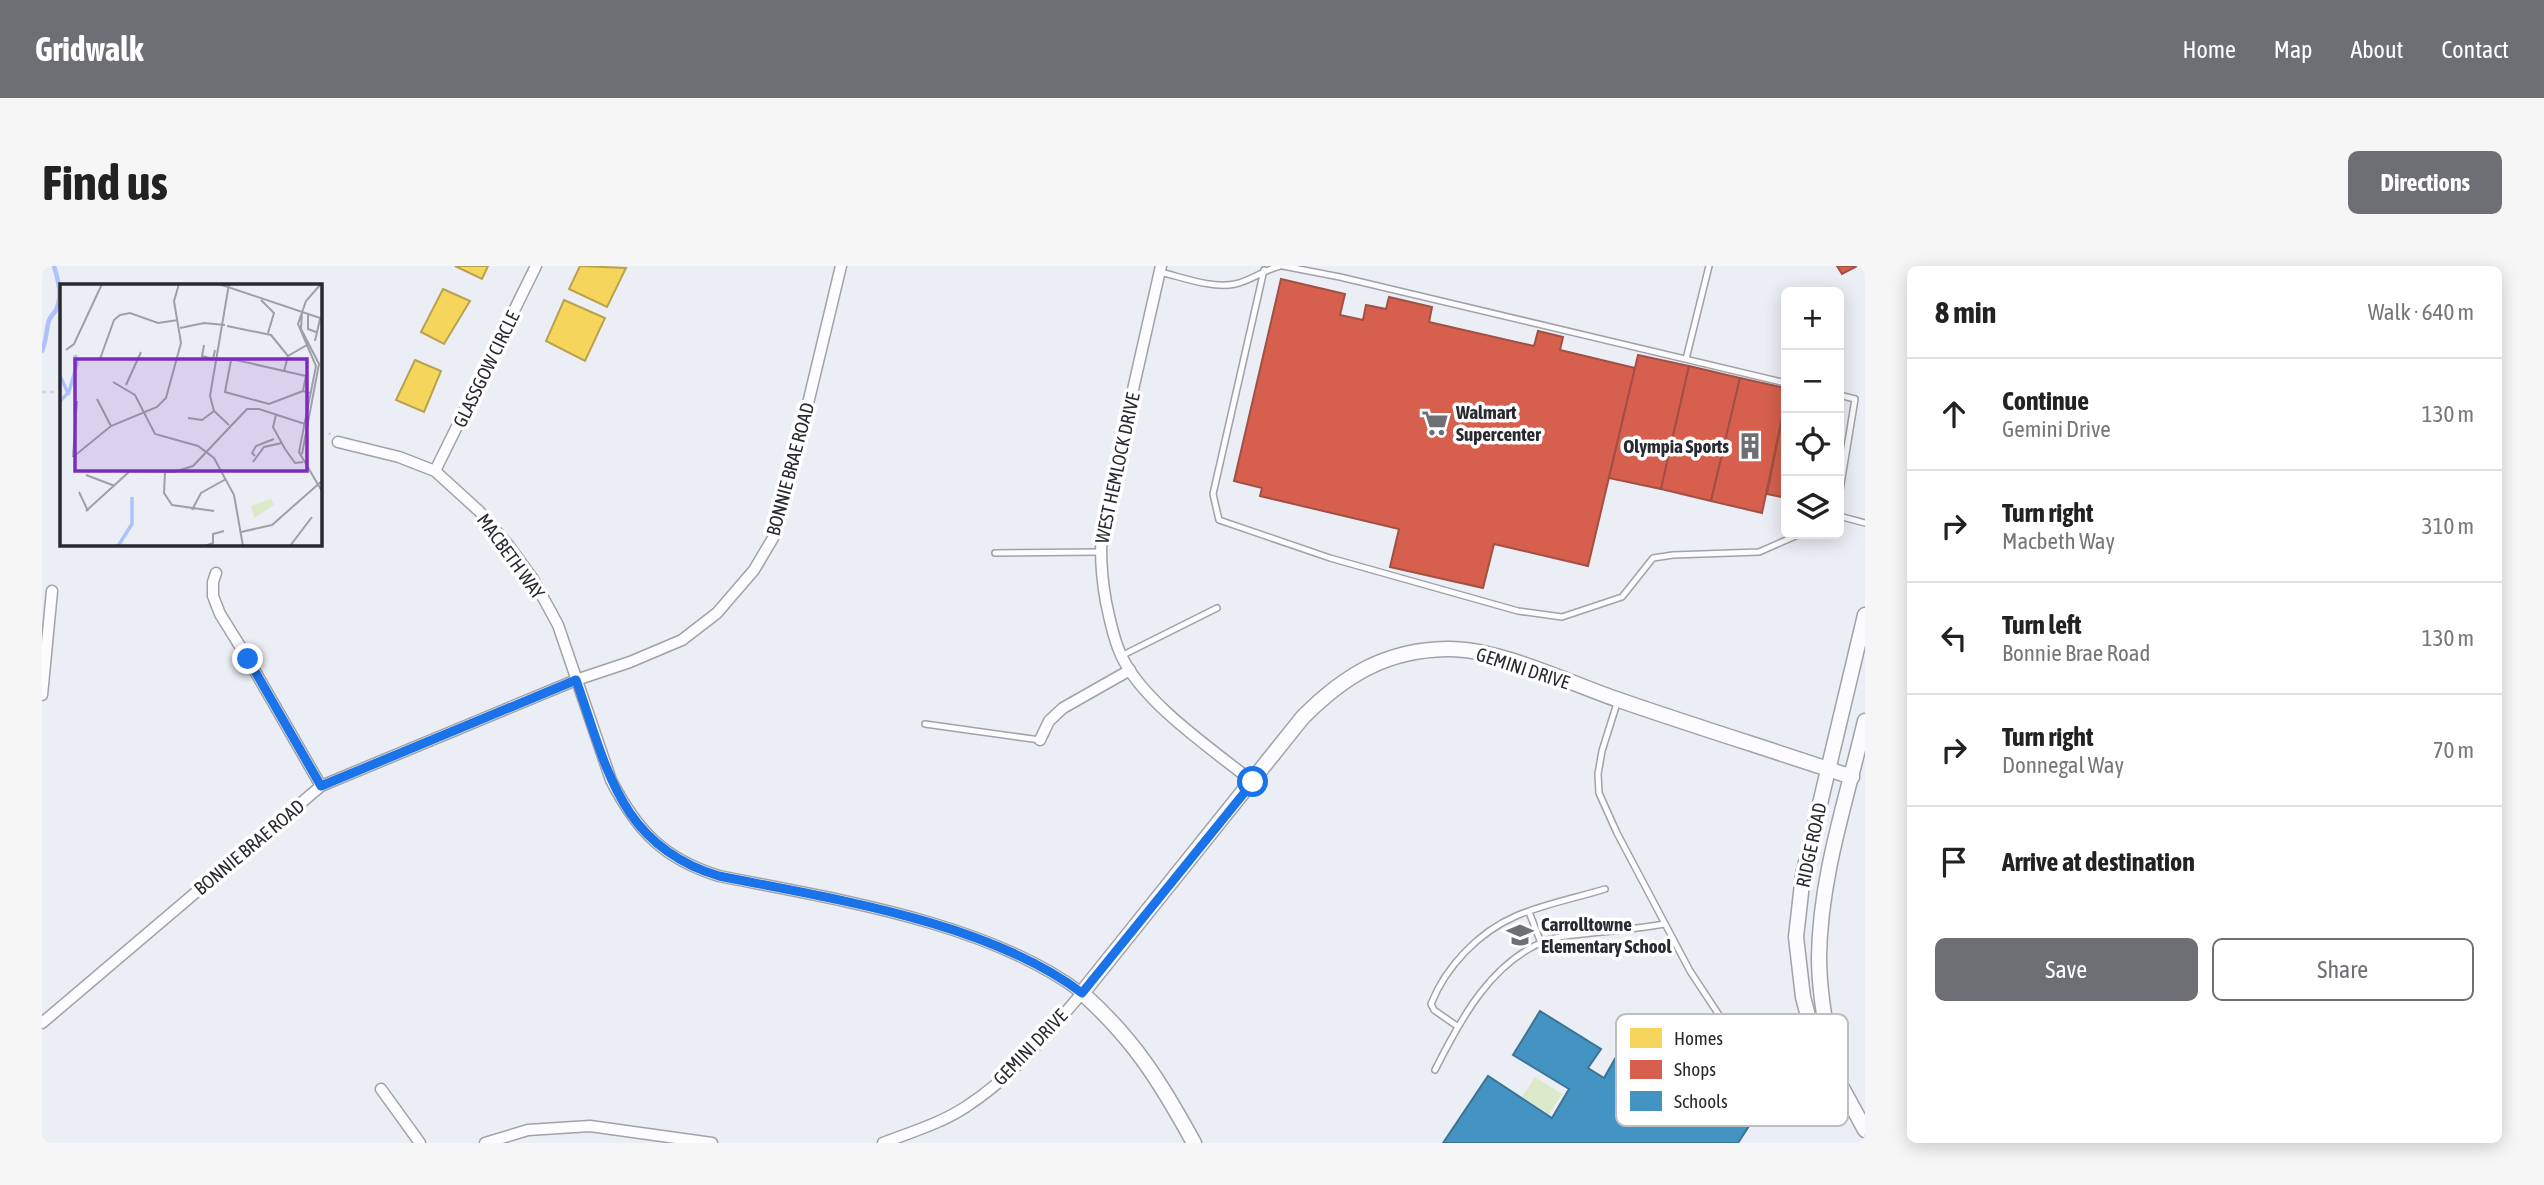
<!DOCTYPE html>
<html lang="en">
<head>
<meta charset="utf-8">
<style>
	body { margin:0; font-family:"Asap Condensed",sans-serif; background:#f6f6f6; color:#222 }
	.controls { position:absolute; right:21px; top:21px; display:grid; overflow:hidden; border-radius:10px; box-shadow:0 4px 18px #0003 }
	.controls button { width:63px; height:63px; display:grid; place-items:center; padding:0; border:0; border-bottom:2px solid #e0e0e0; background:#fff; color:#222; font:35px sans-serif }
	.stop { position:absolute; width:21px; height:21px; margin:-16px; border:5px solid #1a73e8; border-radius:50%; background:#fff }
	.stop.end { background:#1a73e8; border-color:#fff; box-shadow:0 2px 7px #0008 }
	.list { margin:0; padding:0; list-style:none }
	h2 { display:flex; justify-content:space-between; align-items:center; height:91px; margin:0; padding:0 28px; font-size:30px }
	h2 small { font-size:23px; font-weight:400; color:#767676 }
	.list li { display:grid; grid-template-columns:46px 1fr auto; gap:21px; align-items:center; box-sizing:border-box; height:112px; padding:0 28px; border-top:2px solid #e0e0e0 }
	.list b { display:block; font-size:26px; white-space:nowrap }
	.list p { margin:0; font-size:23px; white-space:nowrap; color:#767676 }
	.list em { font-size:23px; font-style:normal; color:#767676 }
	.actions { display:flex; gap:14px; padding:21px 28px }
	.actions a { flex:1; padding:16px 0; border:2px solid #6d6f74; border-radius:10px; text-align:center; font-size:24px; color:#6d6f74 }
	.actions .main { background:#6d6f74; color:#fff }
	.icon { flex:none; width:38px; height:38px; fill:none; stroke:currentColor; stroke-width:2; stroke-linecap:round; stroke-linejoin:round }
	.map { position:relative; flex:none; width:1823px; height:877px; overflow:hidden; border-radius:10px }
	header { display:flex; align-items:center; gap:42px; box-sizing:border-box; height:98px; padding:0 35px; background:#6d6f74; color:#fff }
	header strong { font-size:33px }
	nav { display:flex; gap:38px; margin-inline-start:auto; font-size:24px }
	.intro { display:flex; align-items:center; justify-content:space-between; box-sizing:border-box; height:168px; padding:0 42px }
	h1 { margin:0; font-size:49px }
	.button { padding:18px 32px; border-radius:10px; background:#6d6f74; color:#fff; font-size:24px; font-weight:700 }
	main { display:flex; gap:42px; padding:0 42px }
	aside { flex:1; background:#fff; border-radius:10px; box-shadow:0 4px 18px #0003 }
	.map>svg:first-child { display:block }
	.green { fill:#daeac9 }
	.homes { fill:#f6d55c; stroke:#b8a24e; stroke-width:2 }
	.shops { fill:#d6604d; stroke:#a25044; stroke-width:2 }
	.schools { fill:#4393c3; stroke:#3b7497; stroke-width:2 }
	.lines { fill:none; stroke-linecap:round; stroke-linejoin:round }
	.stream { stroke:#aec1f8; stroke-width:4.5 }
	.service-casing { stroke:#a1a2a7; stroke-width:8 }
	.minor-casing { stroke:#a1a2a7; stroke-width:13 }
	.tertiary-casing { stroke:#a1a2a7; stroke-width:17 }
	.path { stroke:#d3d4d6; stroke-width:2.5; stroke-dasharray:3.5 5; stroke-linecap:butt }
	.service { stroke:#fcfcfe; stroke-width:5 }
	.minor { stroke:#fcfcfe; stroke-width:10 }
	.tertiary { stroke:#fcfcfe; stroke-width:14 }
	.route { stroke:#1a73e8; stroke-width:9 }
	.labels { text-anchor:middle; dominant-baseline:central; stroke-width:7; stroke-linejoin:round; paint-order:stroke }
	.street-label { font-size:19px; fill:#282a2f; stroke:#fff }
	.poi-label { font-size:19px; font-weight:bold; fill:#282a2f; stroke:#fff; text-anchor:start }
	.inset-river { fill:none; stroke:#aec1f8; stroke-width:3.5 }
	.inset-road { fill:none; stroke:#9ea0a6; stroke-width:2 }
	.view { fill:#7b2cbf; fill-opacity:0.15; stroke:#7b2cbf; stroke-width:3.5 }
	.inset-edge { fill:none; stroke:#282a2f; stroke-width:3.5 }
	.key { fill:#fff; stroke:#bebfc1; stroke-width:2 }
	.key-label { font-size:19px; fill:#282a2f }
</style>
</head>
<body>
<header>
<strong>Gridwalk</strong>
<nav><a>Home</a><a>Map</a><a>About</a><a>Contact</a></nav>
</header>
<div class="intro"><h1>Find us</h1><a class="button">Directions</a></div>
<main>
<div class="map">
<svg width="1823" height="877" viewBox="0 0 1823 877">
	<rect width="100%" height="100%" fill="#eceef5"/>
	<path class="green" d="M1493,811L1520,828L1507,848L1480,831Z"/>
	<g class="homes">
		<path d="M413,0H446L440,13Z"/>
		<path d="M538,0L584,2L565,41L527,23Z"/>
		<path d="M401,23L428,35L402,78L379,66Z"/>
		<path d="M522,34L563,52L543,95L504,75Z"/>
		<path d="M373,94L399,105L382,146L354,134Z"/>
	</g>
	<g class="shops">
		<path d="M1795,0H1815L1800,8Z"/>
		<path d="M1239,13L1303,28L1298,49L1321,54L1324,39L1344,43L1347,31L1390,41L1387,56L1492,80L1496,65L1521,71L1518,84L1593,102L1546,300L1452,278L1441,322L1348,301L1357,263L1218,230L1220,222L1192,215Z"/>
		<path d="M1596,89L1647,100L1619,223L1567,212Z"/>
		<path d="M1647,100L1698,112L1669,235L1619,223Z"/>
		<path d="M1698,112L1744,122V133L1720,247L1669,235Z"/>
		<path d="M1744,133V232L1725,228Z"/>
	</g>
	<path class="schools" d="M1498,745L1559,783L1546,802L1562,812L1578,784L1676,849L1689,825L1718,843L1696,877H1401L1446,810L1510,852L1527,823L1471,789Z"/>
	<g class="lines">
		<path class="stream" d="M0,85C4,75 4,68 6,58C7,51 11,49 14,44C21,29 16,14 12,0"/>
		<defs>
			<g id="service">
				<path d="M1241,0L1298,11L1744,117"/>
				<path d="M1222,4L1171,228L1177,254L1288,292L1476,345L1520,351L1580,331L1611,292L1631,289L1717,286L1758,268"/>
				<path d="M1118,6C1140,11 1170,23 1193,18C1208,15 1222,4 1238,0"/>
				<path d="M1644,93L1667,0"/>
				<path d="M1797,129L1813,133L1797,230"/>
				<path d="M1797,250L1823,257"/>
				<path d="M953,287L1058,286"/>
				<path d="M1079,390L1175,342"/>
				<path d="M1576,434L1560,485L1556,508L1557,527L1575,567L1648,705L1681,755L1698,790L1711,802L1725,812L1742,814L1788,807"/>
				<path d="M883,458L998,474"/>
				<path d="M1487,646L1499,677"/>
				<path d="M1415,760L1392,744L1389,738C1404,700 1437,666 1474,650C1502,638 1534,632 1563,623"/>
				<path d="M1393,804C1418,754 1450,694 1506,674C1519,669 1535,669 1549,667C1574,665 1598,662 1623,658"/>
			</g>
			<g id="minor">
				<path d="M1119,0L1061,256C1057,284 1059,308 1064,336C1068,354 1071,372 1079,389C1100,436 1170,483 1211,516"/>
				<path d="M296,176L357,191L393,205L437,245L467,280L491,313L516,359L569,514C595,565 622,593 677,610C792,633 946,656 1040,727C1005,768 970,811 925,840C900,857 869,866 841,877"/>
				<path d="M393,205L494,0"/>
				<path d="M174,307L171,316V330L178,348L206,393L279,520"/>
				<path d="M0,429L10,325"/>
				<path d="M998,474L1007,455L1021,442L1088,404"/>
				<path d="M0,757L279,520L534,414L588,396L640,374L675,347L712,304L731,272L750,204L799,0"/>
				<path d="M339,823L378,877"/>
				<path d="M443,877L486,864L548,860L670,877"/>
			</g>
			<g id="tertiary">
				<path d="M1823,349L1761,609L1754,671L1761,731L1774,780L1792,807L1823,864"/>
				<path d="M1791,802C1785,765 1777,728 1777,691C1778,610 1805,532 1823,455"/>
				<path d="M1152,877C1119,817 1092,773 1040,727L1261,451C1303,409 1344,384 1405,383C1457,382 1527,417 1577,434C1655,461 1733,485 1810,511"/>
			</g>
		</defs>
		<use href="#service" class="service-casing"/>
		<use href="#minor" class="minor-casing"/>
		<use href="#tertiary" class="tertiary-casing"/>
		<g class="path">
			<path d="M0,126H19"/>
			<path d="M278,166L289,168"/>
		</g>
		<use href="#service" class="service"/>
		<use href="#minor" class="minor"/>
		<use href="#tertiary" class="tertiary"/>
	</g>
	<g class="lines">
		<path class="route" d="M206,393L279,520L534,414C565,501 577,580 677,610C792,633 946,656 1040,727L1211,516"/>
	</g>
	<defs>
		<symbol id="supermarket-bare" viewBox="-9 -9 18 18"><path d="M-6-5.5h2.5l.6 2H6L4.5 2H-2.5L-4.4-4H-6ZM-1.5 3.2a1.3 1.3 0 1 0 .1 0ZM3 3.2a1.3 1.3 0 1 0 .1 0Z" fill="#6d6f74" stroke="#fff" stroke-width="2.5" paint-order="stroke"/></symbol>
		<symbol id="building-bare" viewBox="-9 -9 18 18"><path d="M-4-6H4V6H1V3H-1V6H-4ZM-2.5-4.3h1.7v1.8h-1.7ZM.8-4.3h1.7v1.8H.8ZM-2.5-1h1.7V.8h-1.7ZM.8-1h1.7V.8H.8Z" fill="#6d6f74" stroke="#fff" stroke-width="2.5" paint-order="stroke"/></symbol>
		<symbol id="school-bare" viewBox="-9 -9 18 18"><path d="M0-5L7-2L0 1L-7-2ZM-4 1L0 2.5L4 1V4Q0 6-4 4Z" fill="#6d6f74" stroke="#fff" stroke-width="2.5" paint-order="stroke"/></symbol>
	</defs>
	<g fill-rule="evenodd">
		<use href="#supermarket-bare" x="1374" y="138" width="38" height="38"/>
		<use href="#building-bare" x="1689" y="161" width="38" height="38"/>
		<use href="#school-bare" x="1459" y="650" width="38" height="38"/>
	</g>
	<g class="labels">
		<g class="street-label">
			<text transform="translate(444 103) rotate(-64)">GLASSGOW CIRCLE</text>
			<text transform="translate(1075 202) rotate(-78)">WEST HEMLOCK DRIVE</text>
			<text transform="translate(748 203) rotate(-75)">BONNIE BRAE ROAD</text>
			<text transform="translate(469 290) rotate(54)">MACBETH WAY</text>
			<text transform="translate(1481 402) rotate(18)">GEMINI DRIVE</text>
			<text transform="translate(1769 579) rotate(-78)">RIDGE ROAD</text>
			<text transform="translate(207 581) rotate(-40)">BONNIE BRAE ROAD</text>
			<text transform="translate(988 781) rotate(-46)">GEMINI DRIVE</text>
		</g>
		<g class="poi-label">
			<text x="1414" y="146">Walmart<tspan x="1414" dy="22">Supercenter</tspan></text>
			<text x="1687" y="180" text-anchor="end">Olympia Sports</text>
			<text x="1499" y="658">Carrolltowne<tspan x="1499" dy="22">Elementary School</tspan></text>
		</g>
	</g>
	<g transform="translate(18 18)">
		<rect width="262" height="262" fill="#eceef5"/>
		<path d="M211,215L214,221L194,234L191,222Z" fill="#daeac9"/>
		<path class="inset-river" d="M0,92L8,109L0,117M8,111L17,80L15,71M58,262L72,240V213"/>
		<path class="inset-road" d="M159,0L263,35M261,0L246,17L238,40L256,82L239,168L263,209M201,16L214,29L208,49M242,28L241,45L259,80L242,170M248,31V45L256,48M167,42L211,51L228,72M120,44L144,39L165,41M255,57L260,35M144,61L142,72L153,75L155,66M10,63L6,66L14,60L42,0M40,75L54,36L60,31L70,29L98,39L118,36M157,76H176L246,92L243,107L250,109M171,76L165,108L209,120L243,107M224,87L228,72L247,61M53,98L75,111L95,150L138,162L154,174L174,211L183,262M66,101L81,68M37,115L51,142M216,131L213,143L225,165L235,179L243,178M128,134L142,136L154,127M169,141L154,127L150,112L169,0M195,172L192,169L196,162L214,155M13,173L51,142L97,123L106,114L121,59L114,17L119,0M13,173L17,117M193,178L204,163L222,159M105,188L104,209L112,221L154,227M26,191L55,202M19,208L28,227M132,226L141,209L166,195M26,227L70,187L114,188L133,182L187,125H199L245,140M181,248L212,241L263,196M145,262L153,259V250L164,247M230,262L252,233"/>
		<path class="view" d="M15,75H247V187H15Z"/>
		<rect width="262" height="262" class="inset-edge"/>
	</g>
	<rect x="1574" y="748" width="232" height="112" rx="10" class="key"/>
	<rect x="1588" y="762" width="32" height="20" fill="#f6d55c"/>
	<rect x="1588" y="794" width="32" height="19" fill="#d6604d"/>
	<rect x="1588" y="825" width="32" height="20" fill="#4393c3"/>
	<g class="key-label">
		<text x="1632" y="779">Homes</text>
		<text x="1632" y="810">Shops</text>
		<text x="1632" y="842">Schools</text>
	</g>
</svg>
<div class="controls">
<button>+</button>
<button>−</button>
<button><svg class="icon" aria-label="locate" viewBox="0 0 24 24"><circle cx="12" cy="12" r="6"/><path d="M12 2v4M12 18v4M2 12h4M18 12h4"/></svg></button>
<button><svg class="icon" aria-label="layers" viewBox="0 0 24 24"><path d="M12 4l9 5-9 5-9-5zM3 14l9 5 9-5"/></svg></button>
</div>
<div class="stop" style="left:1211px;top:516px"></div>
<div class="stop end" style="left:206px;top:393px"></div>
</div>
<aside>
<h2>8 min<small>Walk · 640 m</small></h2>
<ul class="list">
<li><svg class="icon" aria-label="ahead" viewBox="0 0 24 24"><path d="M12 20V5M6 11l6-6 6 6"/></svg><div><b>Continue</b><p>Gemini Drive</p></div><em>130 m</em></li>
<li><svg class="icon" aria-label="right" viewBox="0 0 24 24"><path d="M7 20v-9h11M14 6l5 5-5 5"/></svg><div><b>Turn right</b><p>Macbeth Way</p></div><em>310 m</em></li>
<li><svg class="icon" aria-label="left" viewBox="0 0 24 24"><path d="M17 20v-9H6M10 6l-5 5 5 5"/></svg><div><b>Turn left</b><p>Bonnie Brae Road</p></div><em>130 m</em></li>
<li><svg class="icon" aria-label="right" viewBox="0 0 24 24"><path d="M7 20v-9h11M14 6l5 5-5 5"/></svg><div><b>Turn right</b><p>Donnegal Way</p></div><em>70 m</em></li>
<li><svg class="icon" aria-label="arrive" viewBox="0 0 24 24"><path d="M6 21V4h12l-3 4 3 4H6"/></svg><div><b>Arrive at destination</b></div></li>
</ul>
<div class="actions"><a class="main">Save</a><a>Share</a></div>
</aside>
</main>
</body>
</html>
